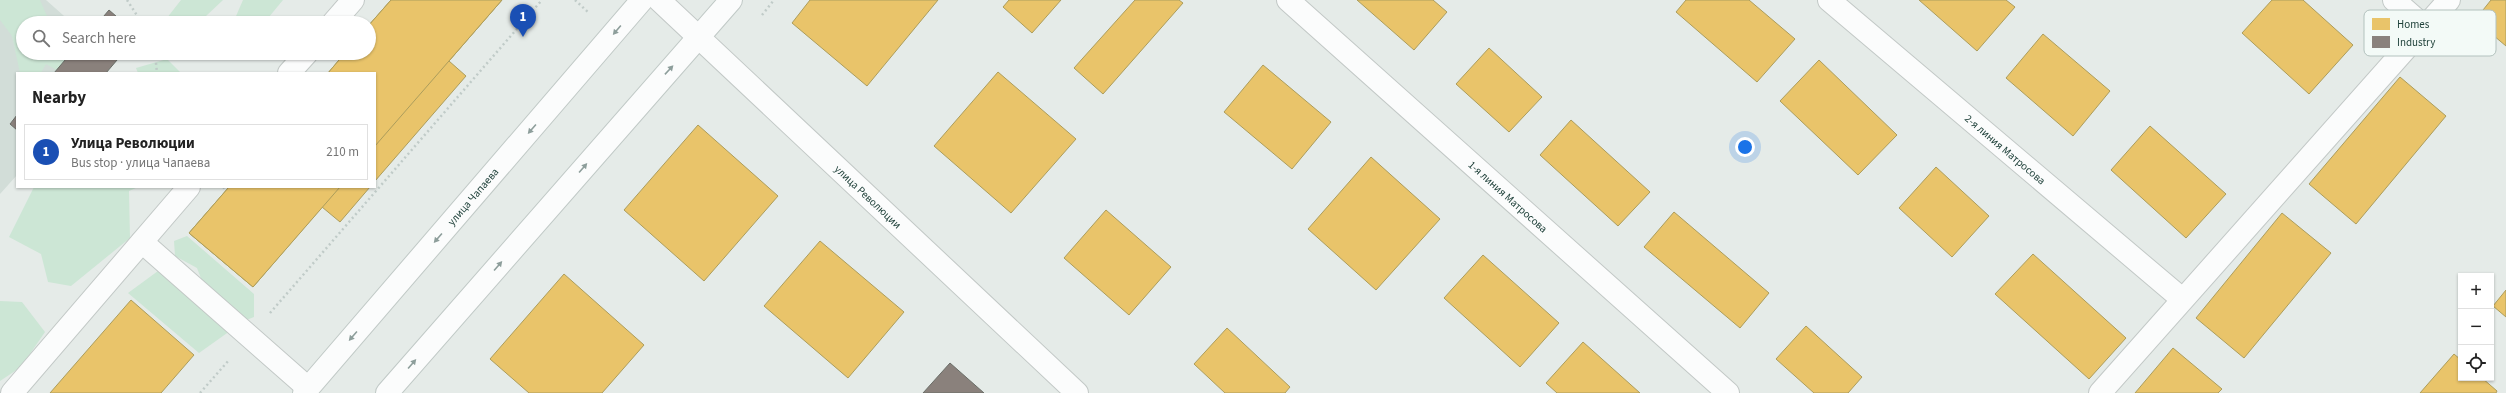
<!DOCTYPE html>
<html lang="en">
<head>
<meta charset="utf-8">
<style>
	body { margin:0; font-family:"Source Sans 3",sans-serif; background:#f2f2f2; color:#222 }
	.controls { position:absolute; right:12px; bottom:12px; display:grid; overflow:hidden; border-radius:0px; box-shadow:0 1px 3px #0004 }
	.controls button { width:36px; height:36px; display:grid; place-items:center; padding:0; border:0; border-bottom:1px solid #e0e0e0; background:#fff; color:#222; font:20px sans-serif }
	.you { position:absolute; left:1745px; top:147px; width:14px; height:14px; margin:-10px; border:3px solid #fff; border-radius:50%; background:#1a73e8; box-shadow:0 0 0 6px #1a73e833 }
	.badge { display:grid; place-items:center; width:26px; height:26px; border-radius:50%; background:#111827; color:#fff; font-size:13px; font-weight:700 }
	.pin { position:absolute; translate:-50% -33px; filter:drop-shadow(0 1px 2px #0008) }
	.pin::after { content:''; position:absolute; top:21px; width:14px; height:12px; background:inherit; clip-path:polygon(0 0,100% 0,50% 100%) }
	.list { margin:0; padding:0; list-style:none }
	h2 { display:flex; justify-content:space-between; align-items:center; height:52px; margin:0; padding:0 16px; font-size:17px }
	h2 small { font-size:13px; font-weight:400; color:#767676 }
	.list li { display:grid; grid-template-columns:26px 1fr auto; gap:12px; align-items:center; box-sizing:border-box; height:56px; margin:0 8px 8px; padding:0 8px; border:1px solid #e0e0e0; border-radius:0px }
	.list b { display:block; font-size:15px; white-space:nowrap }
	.list p { margin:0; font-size:13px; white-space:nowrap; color:#767676 }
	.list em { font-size:13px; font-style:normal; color:#767676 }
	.icon { flex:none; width:22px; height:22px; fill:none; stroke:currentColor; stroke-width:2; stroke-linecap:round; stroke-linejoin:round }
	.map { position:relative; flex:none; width:2506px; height:393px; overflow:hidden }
	.search { position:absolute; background:#fff; box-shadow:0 1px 3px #0004; left:16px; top:16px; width:360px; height:44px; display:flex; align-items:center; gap:10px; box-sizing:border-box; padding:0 14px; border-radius:22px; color:#767676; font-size:15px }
	.panel { position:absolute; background:#fff; box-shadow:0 1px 3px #0004; left:16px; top:72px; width:360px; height:116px; border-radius:0px }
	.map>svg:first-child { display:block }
	.built { fill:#d2ddd8 }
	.green { fill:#cce6d5 }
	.homes { fill:#e9c46a; stroke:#ac9d5c }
	.industry { fill:#8a817c; stroke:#6a6e68 }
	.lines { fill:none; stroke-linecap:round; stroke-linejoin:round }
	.lane-casing { stroke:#c2c8c6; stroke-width:24 }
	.street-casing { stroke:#c2c8c6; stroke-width:24 }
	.secondary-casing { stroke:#c0c9c6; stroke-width:24 }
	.path { stroke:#c0cbc8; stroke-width:2.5; stroke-dasharray:2 3; stroke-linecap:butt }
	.lane { stroke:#fbfcfc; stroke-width:22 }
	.street { stroke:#fbfcfc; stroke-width:22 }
	.secondary { stroke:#fbfcfc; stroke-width:22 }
	.oneway { fill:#8d9e9b }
	.labels { text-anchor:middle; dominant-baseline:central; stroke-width:4; stroke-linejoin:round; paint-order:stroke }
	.street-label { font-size:11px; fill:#1f413a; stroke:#f3faf7 }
	.key { fill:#f3faf7; stroke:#b3c2be; stroke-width:1 }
	.key-label { font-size:11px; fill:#1f413a }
</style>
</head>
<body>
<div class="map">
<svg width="2506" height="393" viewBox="0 0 2506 393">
	<rect width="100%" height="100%" fill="#e5ebe8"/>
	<path class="built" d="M0,0H46L72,23H23V53H71L54,73H17V115L10,123L17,130V175L0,194Z"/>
	<g class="green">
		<path d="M0,0H40L50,23H23V53H74L62,73L46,64L41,73H20L12,36L0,20Z"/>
		<path d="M181,0H223L206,16L207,23H163Z"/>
		<path d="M243,0H283L264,23H233Z"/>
		<path d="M167,59L181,73H138L136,68Z"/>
		<path d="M34,187H138L129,191L130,238L71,286L48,282L41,254L9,237Z"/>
		<path d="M187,236L254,294V317L244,321L199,353L128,293L158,271L202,281L197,268L175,256L174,241Z"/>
		<path d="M0,301L22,302L45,332L21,367L0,381Z"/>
	</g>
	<g class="homes">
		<path d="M391,0H502L449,61L466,76L375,181V73H328L345,53H369V25Z"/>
		<path d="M391,0H502L375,146V73H328L345,53H369V25Z"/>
		<path d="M810,0H938L867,86L792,23Z"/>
		<path d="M1009,0H1061L1032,33L1003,7Z"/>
		<path d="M1135,0H1179L1183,3L1103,94L1074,68Z"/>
		<path d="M1357,0H1433L1447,12L1414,50Z"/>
		<path d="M1686,0H1749L1795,39L1757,82L1676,12Z"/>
		<path d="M1919,0H2006L2015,7L1977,51Z"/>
		<path d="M2272,0H2303L2353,45L2309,94L2242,33Z"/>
		<path d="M2491,0H2506V46L2475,20Z"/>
		<path d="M2043,34L2110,91L2073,136L2006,78Z"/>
		<path d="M1489,48L1542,97L1509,132L1456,84Z"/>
		<path d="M1819,60L1897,135L1858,175L1780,101Z"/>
		<path d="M1263,65L1331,122L1292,169L1224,112Z"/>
		<path d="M998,72L1076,139L1011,213L934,146Z"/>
		<path d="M2400,77L2446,116L2356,224L2309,184Z"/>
		<path d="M1571,120L1650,192L1618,226L1540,155Z"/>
		<path d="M698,125L778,196L704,281L624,210Z"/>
		<path d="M2150,126L2226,194L2186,238L2111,170Z"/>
		<path d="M1371,157L1440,219L1376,290L1308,229Z"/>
		<path d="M1936,167L1989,216L1952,257L1899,208Z"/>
		<path d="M229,187H370L340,222L322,207L253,287L189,233Z"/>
		<path d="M229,187H340L253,287L189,233Z"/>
		<path d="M1106,210L1171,267L1129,315L1064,258Z"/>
		<path d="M1674,212L1769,293L1740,328L1644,247Z"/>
		<path d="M2282,213L2331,253L2244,358L2196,318Z"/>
		<path d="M820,241L904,312L848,378L764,306Z"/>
		<path d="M2033,254L2126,338L2089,379L1995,294Z"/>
		<path d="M1483,255L1559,323L1520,367L1444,298Z"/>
		<path d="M564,274L644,345L602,393H529L490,359Z"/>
		<path d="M2506,290V317L2493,306Z"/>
		<path d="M131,300L194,355L161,393H50Z"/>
		<path d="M1806,326L1862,377L1848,393H1814L1776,359Z"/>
		<path d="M1227,328L1290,387L1285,393H1225L1194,364Z"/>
		<path d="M1583,342L1640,393H1557L1546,383Z"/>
		<path d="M2173,348L2222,389L2218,393H2135Z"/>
		<path d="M2454,354L2461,360V378H2482L2497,391L2496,393H2420Z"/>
	</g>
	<g class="industry">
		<path d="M109,10L124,23H98Z"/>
		<path d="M71,53H123L106,73H54Z"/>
		<path d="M17,115V130L10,124Z"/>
		<path d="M950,363L984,393H923Z"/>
	</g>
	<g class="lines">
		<defs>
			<g id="lane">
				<path d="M333,23L353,0"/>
				<path d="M289,73L307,53"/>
				<path d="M142,242L308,388"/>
				<path d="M12,393L189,187"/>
			</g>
			<g id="street">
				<path id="s1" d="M659,0L1077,393"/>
				<path id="s2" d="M1288,0L1728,393"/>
				<path id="s3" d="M1829,0L2182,299"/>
				<path d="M2394,0L2425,27"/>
				<path d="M2100,393L2449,0"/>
			</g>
			<g id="secondary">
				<path id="s4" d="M304,393L642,0"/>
				<path d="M387,393L731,0"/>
			</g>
		</defs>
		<use href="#lane" class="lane-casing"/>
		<use href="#street" class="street-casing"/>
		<use href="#secondary" class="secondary-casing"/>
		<g class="path">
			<path d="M127,0L142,23"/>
			<path d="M575,0L589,13"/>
			<path d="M762,15L774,0"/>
			<path d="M155,53L157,73"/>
			<path d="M223,187L227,190"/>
			<path d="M270,313L542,0"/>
			<path d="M200,393L229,360"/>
		</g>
		<use href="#lane" class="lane"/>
		<use href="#street" class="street"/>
		<use href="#secondary" class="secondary"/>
	</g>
	<defs><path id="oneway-solid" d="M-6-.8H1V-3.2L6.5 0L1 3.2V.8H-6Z"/></defs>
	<g class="oneway">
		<use href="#oneway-solid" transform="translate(617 30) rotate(130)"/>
		<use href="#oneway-solid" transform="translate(669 70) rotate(-47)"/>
		<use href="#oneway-solid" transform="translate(532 129) rotate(131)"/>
		<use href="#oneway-solid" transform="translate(583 168) rotate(-49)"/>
		<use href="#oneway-solid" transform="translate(438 238) rotate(131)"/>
		<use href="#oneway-solid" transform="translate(498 266) rotate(-49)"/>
		<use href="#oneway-solid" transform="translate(353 336) rotate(131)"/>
		<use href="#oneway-solid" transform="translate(412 364) rotate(-49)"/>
	</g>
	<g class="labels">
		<g class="street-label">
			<text stroke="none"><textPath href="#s3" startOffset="231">2-я линия Матросова</textPath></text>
			<text stroke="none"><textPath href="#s2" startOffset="295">1-я линия Матросова</textPath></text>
			<text stroke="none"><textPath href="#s4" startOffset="259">улица Чапаева</textPath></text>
			<text stroke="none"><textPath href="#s1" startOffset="287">улица Революции</textPath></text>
		</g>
	</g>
	<rect x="2364" y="10" width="132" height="46" rx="6" class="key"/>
	<rect x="2372" y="18" width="18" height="12" fill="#e9c46a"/>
	<rect x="2372" y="36" width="18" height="12" fill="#8a817c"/>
	<g class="key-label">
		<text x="2397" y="28">Homes</text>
		<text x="2397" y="46">Industry</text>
	</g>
</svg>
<div class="controls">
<button>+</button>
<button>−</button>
<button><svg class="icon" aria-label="locate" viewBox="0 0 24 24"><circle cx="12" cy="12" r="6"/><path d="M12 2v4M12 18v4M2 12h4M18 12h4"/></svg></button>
</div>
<div class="you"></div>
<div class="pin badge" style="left:523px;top:37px;background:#1a4fb4">1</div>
<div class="search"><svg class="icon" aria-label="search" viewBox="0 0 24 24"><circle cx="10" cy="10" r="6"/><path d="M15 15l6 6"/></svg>Search here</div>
<section class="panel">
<h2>Nearby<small></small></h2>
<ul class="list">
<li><span class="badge" style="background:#1a4fb4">1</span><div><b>Улица Революции</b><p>Bus stop · улица Чапаева</p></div><em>210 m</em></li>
</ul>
</section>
</div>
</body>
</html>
